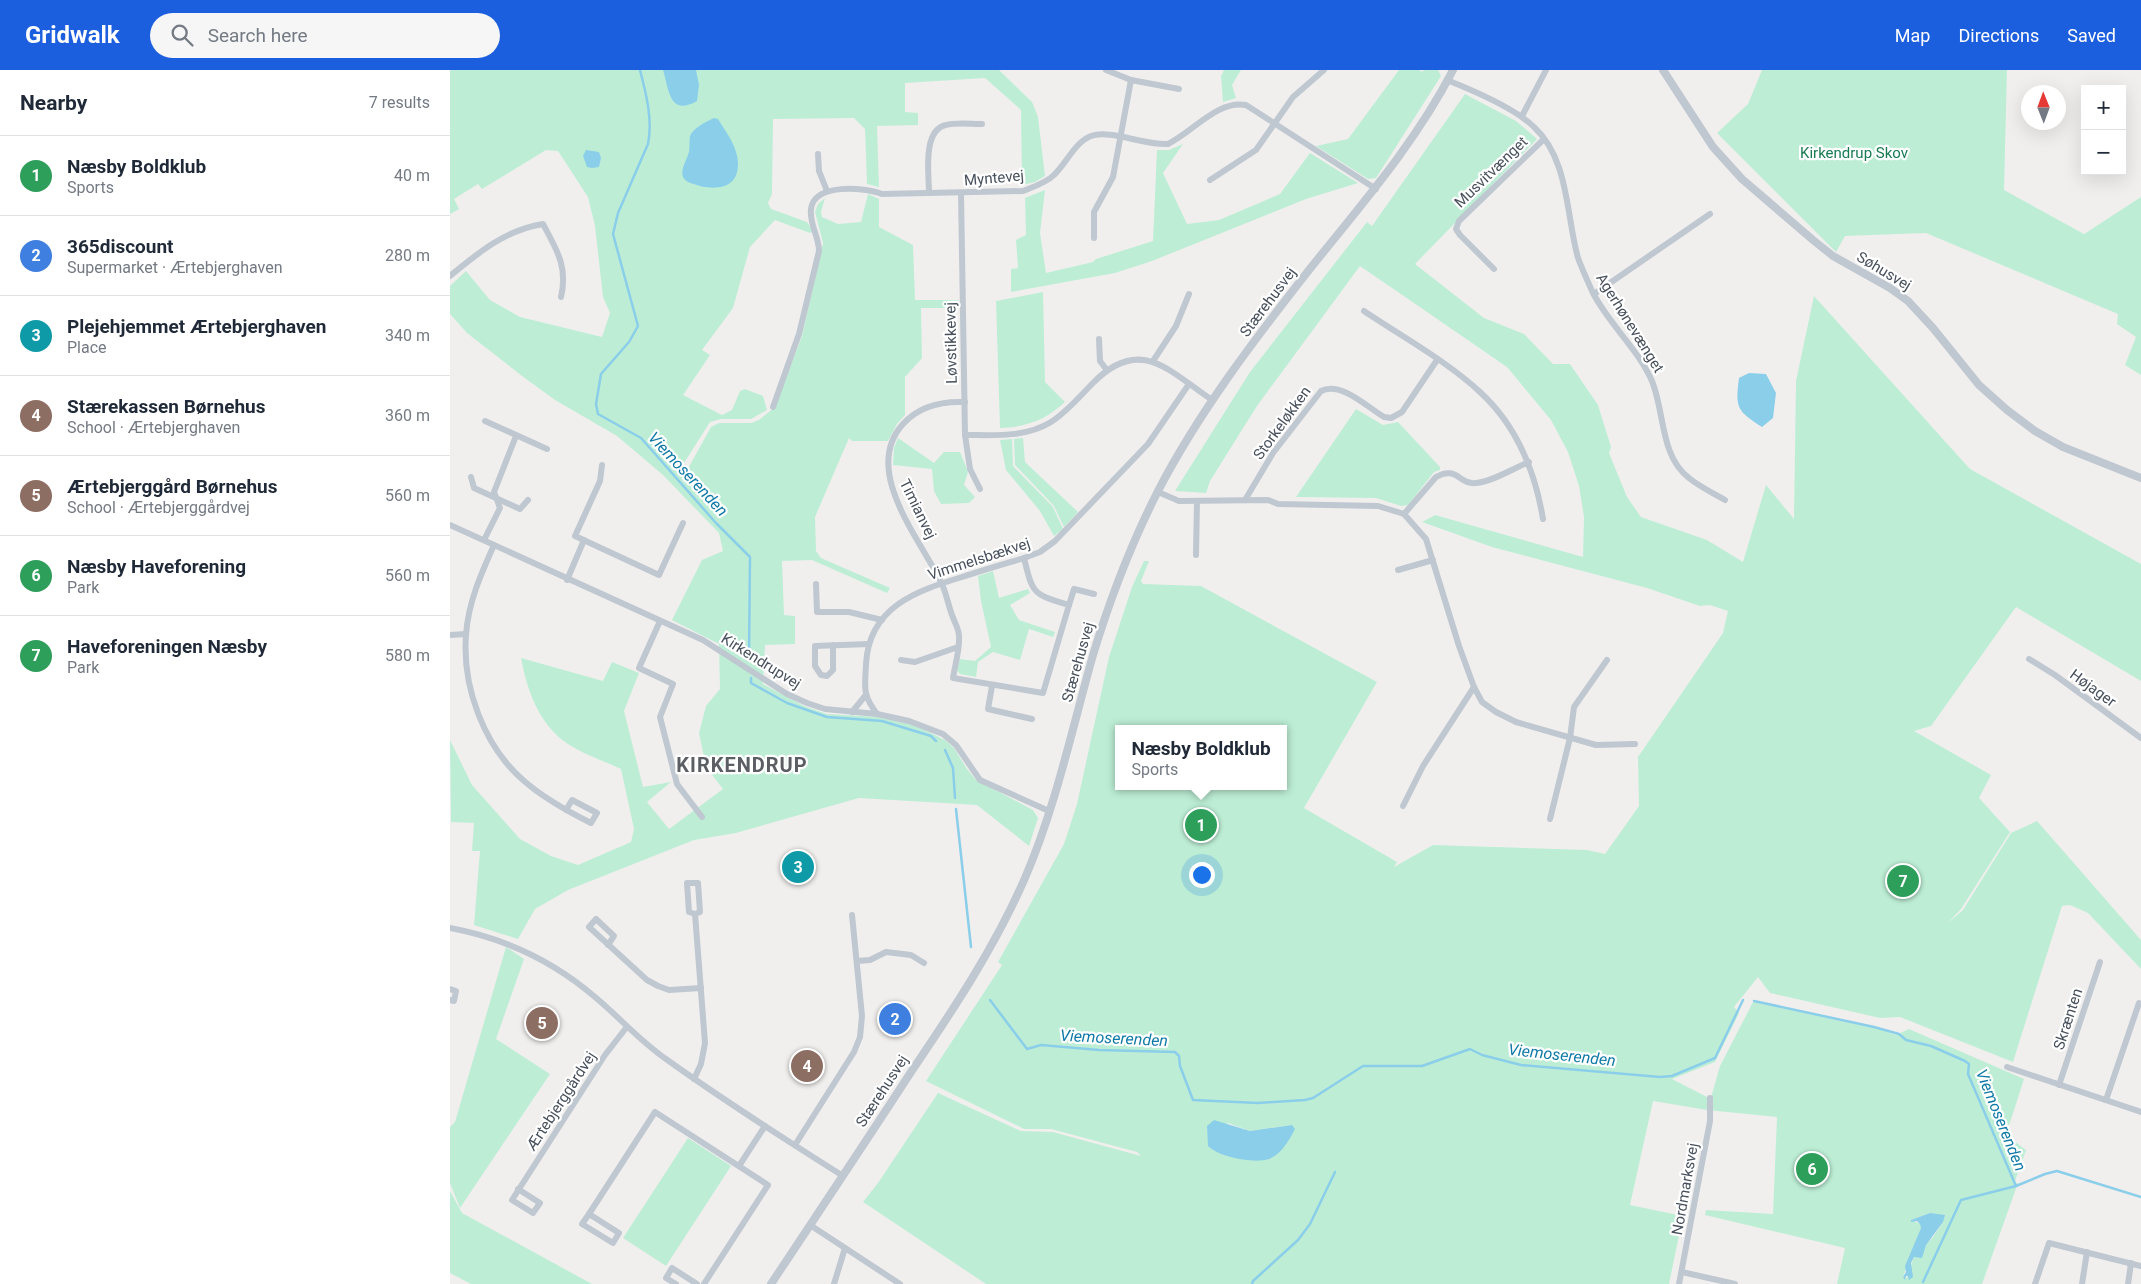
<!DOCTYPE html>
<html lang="en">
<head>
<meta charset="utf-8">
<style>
	body { margin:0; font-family:Roboto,sans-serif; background:#f6f6f7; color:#1f2937 }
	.controls { position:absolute; right:15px; top:15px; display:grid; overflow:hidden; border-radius:0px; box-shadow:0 5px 20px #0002 }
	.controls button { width:45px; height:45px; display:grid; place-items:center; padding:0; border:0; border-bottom:1px solid #e0e1e3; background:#fff; color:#1f2937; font:25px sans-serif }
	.compass { position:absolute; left:1571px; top:15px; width:45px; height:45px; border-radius:50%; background:#fff; box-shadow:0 5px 20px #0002; rotate:359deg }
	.you { position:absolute; left:751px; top:804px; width:18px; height:18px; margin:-12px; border:4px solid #fff; border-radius:50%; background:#1a73e8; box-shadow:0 0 0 8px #1a73e833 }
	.badge { display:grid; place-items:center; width:32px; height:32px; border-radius:50%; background:#1c5fde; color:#fff; font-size:16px; font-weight:700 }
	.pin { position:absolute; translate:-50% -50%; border:2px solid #fff; box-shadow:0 1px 5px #0006 }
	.popup { position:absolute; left:665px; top:655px; width:172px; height:65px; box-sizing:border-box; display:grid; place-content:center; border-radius:0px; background:#fff; filter:drop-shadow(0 1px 4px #0005); font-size:16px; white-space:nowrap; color:#747a83 }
	.popup b { font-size:19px; color:#1f2937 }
	.popup::after { content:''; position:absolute; left:50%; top:100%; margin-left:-10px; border:10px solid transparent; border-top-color:#fff }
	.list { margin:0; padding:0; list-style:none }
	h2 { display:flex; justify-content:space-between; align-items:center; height:65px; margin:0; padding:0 20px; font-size:21px }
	h2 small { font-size:16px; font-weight:400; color:#747a83 }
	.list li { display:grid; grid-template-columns:32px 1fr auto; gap:15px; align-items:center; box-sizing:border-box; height:80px; padding:0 20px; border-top:1px solid #e0e1e3 }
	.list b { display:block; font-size:19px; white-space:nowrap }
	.list p { margin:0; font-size:16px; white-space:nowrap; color:#747a83 }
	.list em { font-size:16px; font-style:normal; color:#747a83 }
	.icon { flex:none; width:28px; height:28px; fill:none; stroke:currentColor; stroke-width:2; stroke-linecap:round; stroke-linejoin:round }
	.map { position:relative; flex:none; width:1691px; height:1214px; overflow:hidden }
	header { display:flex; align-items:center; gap:30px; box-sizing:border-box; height:70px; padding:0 25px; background:#1c5fde; color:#fff }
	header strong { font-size:24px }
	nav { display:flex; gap:28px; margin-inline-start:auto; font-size:18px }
	.search { width:350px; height:45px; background:#f6f6f7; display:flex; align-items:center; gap:12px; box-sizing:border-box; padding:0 18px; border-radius:28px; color:#747a83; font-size:19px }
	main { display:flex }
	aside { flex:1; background:#fff }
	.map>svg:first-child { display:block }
	.green { fill:#bdeed5; fill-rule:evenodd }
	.water { fill:#8bceea }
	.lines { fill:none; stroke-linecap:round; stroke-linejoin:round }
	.stream { stroke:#8bceea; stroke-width:2.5 }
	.minor { stroke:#bfc7d0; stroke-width:6 }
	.tertiary { stroke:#bfc7d0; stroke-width:8 }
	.labels { text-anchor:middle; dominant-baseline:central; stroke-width:4.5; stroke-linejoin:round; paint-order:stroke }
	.park-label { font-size:15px; fill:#187c53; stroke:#fff }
	.street-label { font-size:15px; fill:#47505c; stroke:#fff }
	.water-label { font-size:16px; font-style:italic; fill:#0e79a7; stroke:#fff }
	.district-label { font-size:20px; font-weight:bold; letter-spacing:1px; fill:#5b5e63; stroke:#fff }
</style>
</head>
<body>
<header>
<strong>Gridwalk</strong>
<div class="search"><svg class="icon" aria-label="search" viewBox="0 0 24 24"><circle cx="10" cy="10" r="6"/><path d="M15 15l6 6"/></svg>Search here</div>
<nav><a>Map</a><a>Directions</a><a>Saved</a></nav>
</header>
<main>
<aside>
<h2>Nearby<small>7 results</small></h2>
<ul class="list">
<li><span class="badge" style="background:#2e9e5b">1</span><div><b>Næsby Boldklub</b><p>Sports</p></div><em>40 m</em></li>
<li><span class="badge" style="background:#3f7fe0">2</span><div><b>365discount</b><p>Supermarket · Ærtebjerghaven</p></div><em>280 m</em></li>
<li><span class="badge" style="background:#0f9aa8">3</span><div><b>Plejehjemmet Ærtebjerghaven</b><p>Place</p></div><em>340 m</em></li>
<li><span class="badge" style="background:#8d6e63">4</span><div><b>Stærekassen Børnehus</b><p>School · Ærtebjerghaven</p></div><em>360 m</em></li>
<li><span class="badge" style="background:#8d6e63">5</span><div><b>Ærtebjerggård Børnehus</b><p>School · Ærtebjerggårdvej</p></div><em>560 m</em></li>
<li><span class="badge" style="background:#2e9e5b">6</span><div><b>Næsby Haveforening</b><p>Park</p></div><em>560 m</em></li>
<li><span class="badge" style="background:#2e9e5b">7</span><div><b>Haveforeningen Næsby</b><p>Park</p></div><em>580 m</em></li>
</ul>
</aside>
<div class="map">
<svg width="1691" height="1214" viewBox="0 0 1691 1214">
	<rect width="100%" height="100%" fill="#f1efee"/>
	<g class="green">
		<path d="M0,0H549L582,32L588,47L595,106L585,112L572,115L571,40L535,8L455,13V42L468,43V55L427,56L429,117L417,114L415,59L404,48L323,49L322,124L318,133L321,139L357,152L363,161L360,163L325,150L300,177L283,238L252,280L260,285L233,325L272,345L282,340L290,321L295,319L313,326L317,340L301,349H271L260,352L229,401L236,402L261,357L269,353H301L309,350L325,337L352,266L373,173L365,142L368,134L375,128L371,142L372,147L388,154L411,152L418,124L429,129V157L463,175L465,230H508V238H471L472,288L455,307V345L447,354L438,371H402L399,368L365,447L366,481L371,488L440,518L437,523L362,490L332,491L334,545L345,546V574L315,575L313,614L354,636L377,644L430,647L467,656L495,670L504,678L517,699L526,710L583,740L588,748L579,776L527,735L409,728L286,763L244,770L118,820L85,839L68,869L24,855L30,781H22L24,753L1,752L0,670L22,715L70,769L101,786L128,795L181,772L184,759L171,699C154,691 133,684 118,674C89,655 77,620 71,588L153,611L162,592L189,603L174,641L193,717L221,712L197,732L219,759L273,719L256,697L249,663L256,636L270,619L269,574L222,550L252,490L273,481L269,463L213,405L167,366L105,330L72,306L17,263L0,244V216L16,201L40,230L70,247L152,267L160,243L153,227L145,156L138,127L108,81L96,80L32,119L28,114L4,129L9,139L0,144Z"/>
		<path d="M774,0H791L782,15L786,28L773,32L771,6Z"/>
		<path d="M949,0H970L971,2L975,0H988L991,6L926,108L918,109L866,76L898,69Z"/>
		<path d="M1312,0H1557L1554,120L1634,164L1691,127V305L1675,295L1686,267L1667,254L1668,244L1476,163L1395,166L1386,182L1267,63L1298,34Z"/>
		<path d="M1015,24L1066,51L1087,69L965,194L1034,248L1074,264L1103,294H1120L1148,335L1161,377L1159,383L1177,427L1191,447L1257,470L1293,492L1316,415L1344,449L1346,311L1364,226L1520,399L1691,494V611L1566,537L1481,656L1464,661L1541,705L1529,728L1560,762L1511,839L1498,853L1513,840L1561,763L1587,751L1691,870V899L1638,843L1620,835L1612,836L1563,992L1450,947L1430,948L1320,923L1308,907L1284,937L1289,943L1265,992L1222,1009L1257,1027L1258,1038L1270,996L1303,932L1429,959L1446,965L1459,959L1574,1009L1556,1065L1576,1080L1564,1114L1568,1113L1532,1214H1387L1395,1178L1255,1145L1256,1140L1323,1144L1327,1047L1257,1040L1203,1031L1180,1135L1233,1146L1219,1214H536L413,1132L428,1113L488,1023L571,1061L603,1062L691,1086L687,1082L601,1059H574L476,1011L552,895L548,892L614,774L627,734L659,587L682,517L694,491H699L691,511L693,514L751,516L927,612L854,738L947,792L944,797L983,775L1137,780L1155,784L1189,736L1188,687L1273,563L1278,541L1260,535L1250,536L1197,518L1042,477L972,452L985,445L1133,487L1134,447L1129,416L1118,382L1101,350L1057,297L910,196L807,336L760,411L756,423L725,421L800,302L917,152L922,156ZM668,659H834V716H668ZM778,1053L800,1061L842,1055L758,1076ZM1480,1143L1493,1152L1483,1167L1464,1186L1458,1206L1455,1209L1453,1207L1471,1158V1154L1461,1150Z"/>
		<path d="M733,74L713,103L737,154L769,150L830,124L860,83L908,113L856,129L702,191L665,203L561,222V199L568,198L566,170L576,165L575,128L595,120L590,163L596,203L643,192L646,189L703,171L707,80H719Z"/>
		<path d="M593,222L595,312L615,332C596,350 576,357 550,358L546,231Z"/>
		<path d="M906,339L933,355L948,352L990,397V400L984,402L958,435L951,436L926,428L846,427Z"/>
		<path d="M448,368L484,393L494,382H510L518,402L514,415L525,427L519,433L491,434L484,421L482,399L443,395L444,378Z"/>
		<path d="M573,368L575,392L628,442L614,457L604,436L565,395L564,369Z"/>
		<path d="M562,369L563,396L603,437L613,459L604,466L590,441L556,400L550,370Z"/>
		<path d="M543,501L549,528L578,519L580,523L560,535L569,550L605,562L603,567L579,559L570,590L543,582L528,592L526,607L510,604L507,600L510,589L525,591L541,577L531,531L528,506Z"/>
		<path d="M56,877L74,889L46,969L100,1004L10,1138L0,1113V1057L5,1052Z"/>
		<path d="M238,1068L281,1096L216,1196L173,1168Z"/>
		<path d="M0,1121L12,1143L142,1214H21L0,1203Z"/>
	</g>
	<g class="water">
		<path d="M213,0H246L249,15L247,31C219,47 219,19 213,0Z"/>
		<path d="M264,48L268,49C276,62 288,77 288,94C288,118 268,120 250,116C244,114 236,113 233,107C230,100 237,89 239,82C240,77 239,71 240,66C244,57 256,52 264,48Z"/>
		<path d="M136,80L149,82L151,88L149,97L142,98L137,97L133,86Z"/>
		<path d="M1299,303L1316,304L1326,323L1323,348L1312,357C1287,341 1285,338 1289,308Z"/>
		<path d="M764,1050L800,1061L842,1055L845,1059C839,1070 832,1084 819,1089C804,1094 769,1087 758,1076L757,1056Z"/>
		<path d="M1480,1143L1495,1145L1493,1152L1476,1175L1472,1188L1464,1187L1461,1193L1463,1207L1459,1210L1458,1206H1456L1455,1210L1453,1207L1456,1202L1455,1196L1471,1158L1470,1154L1467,1151L1461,1152V1150Z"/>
	</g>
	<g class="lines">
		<g class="stream">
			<path d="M190,0C196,23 203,50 198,74L168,143L163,164L188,256L179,272L151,304L146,334L148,344L191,368L266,453L300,487L299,591"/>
			<path d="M301,608V613L337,633L377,647L432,651L481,666L486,671"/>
			<path d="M495,680L503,698L505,728"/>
			<path d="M506,739L521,877"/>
			<path d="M540,930L577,979L591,975L649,980L725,982L729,986L730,996L743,1030L808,1033L855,1030L863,1028L913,996H972L1020,979L1032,985L1071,995L1210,1007L1222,1006L1265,988L1293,930"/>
			<path d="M1304,931L1424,957L1449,964L1456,970L1481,976L1515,991L1519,994L1518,1004L1566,1116L1595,1104L1607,1101L1691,1127"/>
			<path d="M1473,1212L1511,1130L1566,1116"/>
			<path d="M802,1214L803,1211L848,1170L860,1154L885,1102"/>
		</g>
		<g class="minor">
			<path d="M656,0L681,10L729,19"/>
			<path d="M997,10C1022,20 1066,39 1084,57C1119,89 1116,145 1128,188C1132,199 1138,212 1143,223C1159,254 1188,279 1202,311C1215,343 1210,386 1239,408C1250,417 1263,423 1275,430"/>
			<path d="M1072,46L1096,0"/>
			<path d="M368,84L369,101L377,121"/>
			<path d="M760,110L806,80L843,27L874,0"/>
			<path d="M479,123C479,105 472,60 496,55C506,52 521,54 532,54"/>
			<path d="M511,123L515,365L520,399L530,419"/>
			<path d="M644,168V142L663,107L681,10"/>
			<path d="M1044,199L1010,165L1006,159L1009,151L1094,69"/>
			<path d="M0,206C28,183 55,160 93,154C107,180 118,197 111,227"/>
			<path d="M1144,224L1260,144"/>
			<path d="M914,241C951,266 998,292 1030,322C1066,355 1085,401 1093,449"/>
			<path d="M649,269L650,291L656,299"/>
			<path d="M703,291L726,256L739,224"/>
			<path d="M515,332C491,331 469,336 453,354C411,400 470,469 491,512C496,522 498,534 502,545C504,551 509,559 509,566C510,579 505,595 503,608L593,623L619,535C583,524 583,525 574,488"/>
			<path d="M323,337L349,264L369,181C369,166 359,154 361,139C364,113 414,117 432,124L573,121C583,117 596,113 604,105C616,94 625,72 641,66C660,59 696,76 718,74C743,62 767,30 796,35L926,119"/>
			<path d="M35,351L97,379"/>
			<path d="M515,365C544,365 575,368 601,352C617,342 630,326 643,313C690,265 719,301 762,330"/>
			<path d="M152,395L150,411L125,466L209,505L233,453"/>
			<path d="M21,407L24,418L70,439L78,430"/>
			<path d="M708,422L729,431L818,430L828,434L928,436L954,444L976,469L1009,576L1024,617L1032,632L1046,642L1066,652L1146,675L1185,674"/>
			<path d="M795,430L823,383L871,321C891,311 917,337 934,347L941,348L952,342L987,290"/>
			<path d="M954,444L986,407C1007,395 1009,415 1026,413C1042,412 1064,398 1079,392"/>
			<path d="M0,455L253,570L337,624L357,633L375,639L427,644L459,651L493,664L506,675L530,710L599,741"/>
			<path d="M34,470L50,438L44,422L66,366"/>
			<path d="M44,475C31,504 18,533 16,565C12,617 34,676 73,710C93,728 117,741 141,753L147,743L122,730L116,740"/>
			<path d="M746,485L747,431"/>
			<path d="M948,500L983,490"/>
			<path d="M117,510L134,470"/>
			<path d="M366,514L367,542H399L432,550"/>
			<path d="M619,535L624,519L644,524"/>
			<path d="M210,551L189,598L223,614L210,647L227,714L252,747"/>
			<path d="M0,565L16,564"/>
			<path d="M383,575V600L377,606L371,605L365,596V576L419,574"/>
			<path d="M1579,589L1605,605L1691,668"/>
			<path d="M451,590L465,592L508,577"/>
			<path d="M542,616L538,639L582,649"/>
			<path d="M402,642L415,626"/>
			<path d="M427,644C412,624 415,618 416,594C419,537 466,521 512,507C533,500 554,494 574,488L590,482L605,471L698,374L739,314"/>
			<path d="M953,736L973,696L1024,617"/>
			<path d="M1100,749L1120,668L1124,637L1157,590"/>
			<path d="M0,858C54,868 103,891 145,927C169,947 190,971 216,989C273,1030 333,1068 393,1106"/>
			<path d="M158,875L164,866L146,849L139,857L197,910L208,916L219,920L251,918"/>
			<path d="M407,891L420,890L436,882L461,885L474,893"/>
			<path d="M0,919L6,921L4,931L0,930"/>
			<path d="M1557,997L1691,1042"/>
			<path d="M244,1009L251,994L255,973L245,844L239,842L237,813H248L250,842L245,844"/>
			<path d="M1609,1015L1650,892"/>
			<path d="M1656,1030L1689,933"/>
			<path d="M345,1075L404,982L410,967L412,946L402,845"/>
			<path d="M289,1096L315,1056"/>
			<path d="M68,1119L90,1133L83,1143L62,1130L155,985L176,958"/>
			<path d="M139,1144L205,1042L318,1115L254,1214"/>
			<path d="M139,1144L169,1163L163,1173L132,1154Z"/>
			<path d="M360,1155L450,1214"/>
			<path d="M1232,1202L1285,1214"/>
			<path d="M226,1214L216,1208L222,1198L247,1214"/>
			<path d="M384,1214L395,1178"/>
			<path d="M1229,1214L1260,1051V1028"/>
			<path d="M1585,1214L1599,1173L1691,1196"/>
			<path d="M1632,1214L1637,1182"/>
			<path d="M1678,1214L1681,1193"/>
		</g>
		<g class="tertiary">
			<path d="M1213,0L1263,77L1292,109L1363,170L1383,186L1440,218L1458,231L1483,258L1529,315L1557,340L1585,361L1613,377L1691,408"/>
			<path d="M321,1214C368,1143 415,1073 461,1002C503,940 545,877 575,808C606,736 622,659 643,585C660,529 681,474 708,421C749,342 804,270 859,200C910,136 965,74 1003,0"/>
		</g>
	</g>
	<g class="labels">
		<g class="park-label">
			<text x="1404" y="83">Kirkendrup Skov</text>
		</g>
		<g class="street-label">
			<text transform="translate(1041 102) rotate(-44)">Musvitvænget</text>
			<text transform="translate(544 108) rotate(-5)">Myntevej</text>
			<text transform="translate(1434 201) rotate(31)">Søhusvej</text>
			<text transform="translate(818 232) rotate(-53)">Stærehusvej</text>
			<text transform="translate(1180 253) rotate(58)">Agerhønevænget</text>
			<text transform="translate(501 273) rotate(-91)">Løvstikkevej</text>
			<text transform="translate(832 353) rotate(-54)">Storkeløkken</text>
			<text transform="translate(468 439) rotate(64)">Timianvej</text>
			<text transform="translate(529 489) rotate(-18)">Vimmelsbækvej</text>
			<text transform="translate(311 591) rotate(32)">Kirkendrupvej</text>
			<text transform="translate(628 592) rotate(-74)">Stærehusvej</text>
			<text transform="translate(1643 618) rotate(36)">Højager</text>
			<text transform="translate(1618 949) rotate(-72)">Skrænten</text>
			<text transform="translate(432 1021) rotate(-57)">Stærehusvej</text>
			<text transform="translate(111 1031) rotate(-57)">Ærtebjerggårdvej</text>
			<text transform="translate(1235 1119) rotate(-80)">Nordmarksvej</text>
		</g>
		<g class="water-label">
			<text transform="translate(238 404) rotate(47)">Viemoserenden</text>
			<text transform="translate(664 968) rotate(3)">Viemoserenden</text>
			<text transform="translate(1112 985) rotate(6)">Viemoserenden</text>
			<text transform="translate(1551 1050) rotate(68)">Viemoserenden</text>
		</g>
		<g class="district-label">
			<text x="292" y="695">KIRKENDRUP</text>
		</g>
	</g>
</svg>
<div class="controls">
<button>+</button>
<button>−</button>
</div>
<svg class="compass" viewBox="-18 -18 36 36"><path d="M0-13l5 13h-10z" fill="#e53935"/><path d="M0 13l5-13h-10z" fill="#747a83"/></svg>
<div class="you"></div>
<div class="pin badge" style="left:751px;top:755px;background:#2e9e5b">1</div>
<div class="popup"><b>Næsby Boldklub</b>Sports</div>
<div class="pin badge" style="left:445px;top:949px;background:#3f7fe0">2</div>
<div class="pin badge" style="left:348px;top:797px;background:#0f9aa8">3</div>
<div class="pin badge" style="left:357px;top:996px;background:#8d6e63">4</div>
<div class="pin badge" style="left:92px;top:953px;background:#8d6e63">5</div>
<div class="pin badge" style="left:1362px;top:1099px;background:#2e9e5b">6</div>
<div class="pin badge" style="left:1453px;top:811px;background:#2e9e5b">7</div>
</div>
</main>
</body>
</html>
